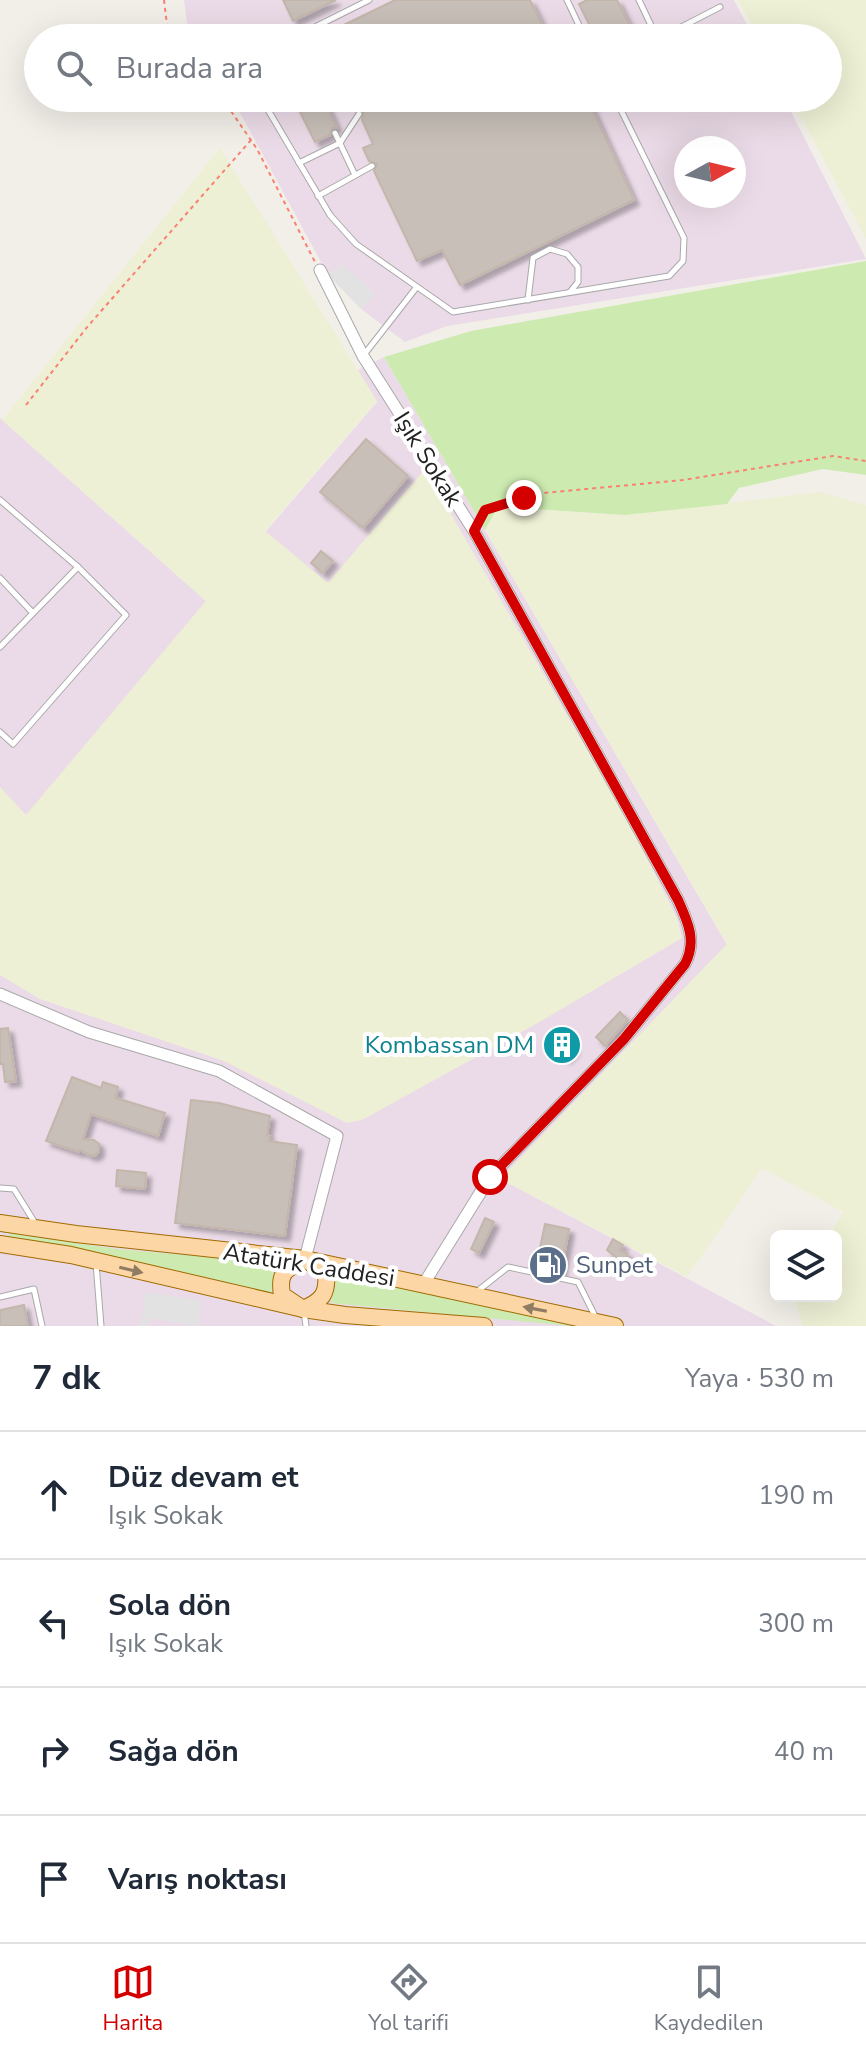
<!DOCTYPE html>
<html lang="tr">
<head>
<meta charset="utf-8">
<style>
	body { margin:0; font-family:"Nunito Sans",sans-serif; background:#f2f2f3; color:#1f2937 }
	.controls { position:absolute; right:24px; bottom:24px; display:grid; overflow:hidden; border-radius:12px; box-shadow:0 8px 32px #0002 }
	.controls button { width:72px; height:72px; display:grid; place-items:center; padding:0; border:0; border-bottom:2px solid #e0e1e3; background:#fff; color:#1f2937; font:40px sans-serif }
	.compass { position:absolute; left:674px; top:136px; width:72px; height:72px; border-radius:50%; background:#fff; box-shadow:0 8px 32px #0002; rotate:82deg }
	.stop { position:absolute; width:24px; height:24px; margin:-18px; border:6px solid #d40000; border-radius:50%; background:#fff }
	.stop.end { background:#d40000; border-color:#fff; box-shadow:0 2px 8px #0008 }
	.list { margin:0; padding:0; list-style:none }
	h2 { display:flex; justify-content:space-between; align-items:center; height:104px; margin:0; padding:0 32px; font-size:34px }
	h2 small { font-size:26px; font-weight:400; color:#747a83 }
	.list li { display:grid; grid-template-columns:52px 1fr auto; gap:24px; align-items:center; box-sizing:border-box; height:128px; padding:0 32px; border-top:2px solid #e0e1e3 }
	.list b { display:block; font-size:30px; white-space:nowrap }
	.list p { margin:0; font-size:26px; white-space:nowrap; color:#747a83 }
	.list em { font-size:26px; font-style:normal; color:#747a83 }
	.icon { flex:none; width:44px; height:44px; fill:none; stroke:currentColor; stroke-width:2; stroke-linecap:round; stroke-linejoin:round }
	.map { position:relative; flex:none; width:866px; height:1326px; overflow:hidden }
	.search { position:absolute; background:#fff; box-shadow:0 8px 32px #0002; left:24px; right:24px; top:24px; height:88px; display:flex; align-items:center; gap:20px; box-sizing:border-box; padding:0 28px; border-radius:44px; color:#747a83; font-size:30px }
	.sheet { height:616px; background:#fff }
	nav { display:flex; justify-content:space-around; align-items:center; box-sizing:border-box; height:112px; border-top:2px solid #e0e1e3; background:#fff; font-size:22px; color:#747a83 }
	nav a { display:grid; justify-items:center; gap:4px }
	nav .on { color:#d40000 }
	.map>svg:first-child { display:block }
	.industrial { fill:#ebdbe8; fill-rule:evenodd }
	.farmland { fill:#eef0d5 }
	.grass { fill:#cdebb0 }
	.parking { fill:#e2e2e2 }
	.building { fill:#c7bfb8; stroke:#c4b6ab; stroke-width:2; filter:url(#shadow) }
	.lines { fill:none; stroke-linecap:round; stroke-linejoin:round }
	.service-casing { stroke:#a9a9a9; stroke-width:7 }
	.minor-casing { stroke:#a9a9a9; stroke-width:13 }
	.primary-casing { stroke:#a06b00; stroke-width:18 }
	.path { stroke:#fa8072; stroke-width:2; stroke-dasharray:4 4; stroke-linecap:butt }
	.service { stroke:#fff; stroke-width:5 }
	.minor { stroke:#fff; stroke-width:11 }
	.primary { stroke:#fcd6a4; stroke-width:16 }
	.oneway { fill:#8f7c63 }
	.route { stroke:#d40000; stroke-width:10 }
	.labels { text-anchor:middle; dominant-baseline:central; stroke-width:8; stroke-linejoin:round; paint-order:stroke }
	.street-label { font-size:24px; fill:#222; stroke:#fff }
	.culture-label { font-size:24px; fill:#0d838f; stroke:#fff; text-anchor:end }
	.service-label { font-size:24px; fill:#4e5e75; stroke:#fff; text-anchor:start }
</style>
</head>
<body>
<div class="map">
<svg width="866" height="1326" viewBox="0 0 866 1326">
	<defs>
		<filter id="shadow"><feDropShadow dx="5" dy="5" stdDeviation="2" flood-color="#0004"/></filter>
	</defs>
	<rect width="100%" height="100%" fill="#f2efe9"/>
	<g class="industrial">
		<path d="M184,0H734L754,38H193L188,30Z"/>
		<path d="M232,98H784L866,259L447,326L405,342L361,309L375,294L343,265L328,275ZM686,148H734V196H686Z"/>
		<path d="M384,357L727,945L501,1179L776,1326H0V418L206,601L377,402L358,370Z"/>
	</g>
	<g class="farmland">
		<path d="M738,0H866V239L791,98H828V38H759Z"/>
		<path d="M220,148L377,401L265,531L328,583L425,469L627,819L677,918L682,938L536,1024L362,1120L347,1123L224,1061L40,999L0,975V787L26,815L206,601L2,420Z"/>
		<path d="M821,492L866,505V1326H803L794,1296H836V1236H829L843,1212L762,1168L687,1277L500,1179L727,944L485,530L495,512L502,507L625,515Z"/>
	</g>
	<g class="grass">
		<path d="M866,261V475L823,469L739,488L727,504L625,515L502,507L495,512L485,530L384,357L471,331Z"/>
		<path d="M9,1233L117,1249L275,1263L271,1294L8,1239Z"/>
		<path d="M336,1272L474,1304L572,1324L571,1326L331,1303Z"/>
	</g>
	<g class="parking">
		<path d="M343,265L376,294L361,309L328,275Z"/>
		<path d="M146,1292L202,1301L198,1326L150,1318L148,1326H140Z"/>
	</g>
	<g class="building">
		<path d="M283,0H336L293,21Z"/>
		<path d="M395,0H530L549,38H317Z"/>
		<path d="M587,0H617L636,38H596L579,4Z"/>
		<path d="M293,98H323L337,128H332L330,135L315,142Z"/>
		<path d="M351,98H587L634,200L460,285L442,250L417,261L374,171L377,164L369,161L363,148L373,144L362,120L364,112L356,109Z"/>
		<path d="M366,439L408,476L363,528L320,492Z"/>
		<path d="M321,551L333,561L323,573L311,563Z"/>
		<path d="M620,1012L628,1020L605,1046L596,1037Z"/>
		<path d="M8,1028L16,1081L5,1082L3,1064H0V1029Z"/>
		<path d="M558,1032L574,1049L566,1058L549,1041Z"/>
		<path d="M72,1077L101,1088L103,1082L118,1087L116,1098L165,1113L158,1136L91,1114L83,1139L94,1140L99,1144V1151L96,1155L91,1156L80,1150L79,1152L46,1141Z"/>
		<path d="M191,1100L219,1103L270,1116L267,1135L270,1136L269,1141L297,1145L285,1236L175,1223Z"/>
		<path d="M117,1170L146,1173L145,1189L116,1186Z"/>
		<path d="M485,1218L494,1222L479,1253L471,1249Z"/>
		<path d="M545,1224L569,1229L561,1273L536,1267Z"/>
		<path d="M613,1239L623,1245L620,1250L628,1254L623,1263L607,1250Z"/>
		<path d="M24,1305L28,1326H0V1310Z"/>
	</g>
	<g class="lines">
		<defs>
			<g id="service">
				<path d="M567,0L585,38"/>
				<path d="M639,0L657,38"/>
				<path d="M293,38L369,0"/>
				<path d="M660,38L720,7"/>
				<path d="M261,98L330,215L356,244L453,312L669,276L683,261L684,238L615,98"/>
				<path d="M335,133L355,175"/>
				<path d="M299,163L340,143L359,114"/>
				<path d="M318,196L372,166"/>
				<path d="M528,300L533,258L550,249L567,254L578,267V282L570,292"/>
				<path d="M363,356L416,288"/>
				<path d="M0,500L78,567L126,615L13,744L0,732"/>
				<path d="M0,578L32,612"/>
				<path d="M0,647L78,567"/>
				<path d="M0,1188L14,1189L35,1223"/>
				<path d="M96,1263L101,1326"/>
				<path d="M475,1293L508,1267L578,1282L596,1318"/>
				<path d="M0,1297L34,1289L42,1326"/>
				<path d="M304,1311L306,1326"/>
			</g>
			<g id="minor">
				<path d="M320,270L363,356L474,531L678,900C688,922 697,941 685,964L624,1039L490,1177L423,1285"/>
				<path d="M0,994L89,1032L219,1071L337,1136L305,1259"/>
			</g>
			<g id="primary">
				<path d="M0,1223L76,1234L305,1259L615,1326"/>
				<path d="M0,1244L71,1255L303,1309L345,1315L484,1326"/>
				<path d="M305,1259L326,1273C328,1294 322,1301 303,1309L282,1295C278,1271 286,1270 305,1259Z"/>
			</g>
		</defs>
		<use href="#service" class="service-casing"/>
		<use href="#minor" class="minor-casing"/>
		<use href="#primary" class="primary-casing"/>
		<g class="path">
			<path d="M164,0L167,25L172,38"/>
			<path d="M222,98L257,149L315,262"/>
			<path d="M26,405L88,326L251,140"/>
			<path d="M481,519L485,510L495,505L533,494L683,480L833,456L866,461"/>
		</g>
		<use href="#service" class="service"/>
		<use href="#minor" class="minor"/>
		<use href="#primary" class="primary"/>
	</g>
	<defs><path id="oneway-solid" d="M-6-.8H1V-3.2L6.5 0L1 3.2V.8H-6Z" transform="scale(2)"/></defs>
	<g class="oneway">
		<use href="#oneway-solid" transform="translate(131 1270) rotate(13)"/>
		<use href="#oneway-solid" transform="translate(535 1309) rotate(-169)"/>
	</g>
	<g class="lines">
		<path class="route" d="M490,1177L624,1039L685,964C697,941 688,922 678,900L474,531L485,510L524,498"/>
	</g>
	<defs>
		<symbol id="building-disc" viewBox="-11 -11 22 22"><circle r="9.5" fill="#0f9aa8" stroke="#fff"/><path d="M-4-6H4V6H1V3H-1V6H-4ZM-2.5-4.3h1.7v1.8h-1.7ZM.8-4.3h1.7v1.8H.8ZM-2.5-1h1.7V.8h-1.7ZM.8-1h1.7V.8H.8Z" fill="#fff"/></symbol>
		<symbol id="fuel-disc" viewBox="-11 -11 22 22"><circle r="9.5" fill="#5c6f8a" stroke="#fff"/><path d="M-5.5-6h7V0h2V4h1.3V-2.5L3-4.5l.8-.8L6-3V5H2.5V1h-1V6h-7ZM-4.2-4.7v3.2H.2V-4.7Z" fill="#fff"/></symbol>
	</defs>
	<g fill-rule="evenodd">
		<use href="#building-disc" x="540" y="1023" width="44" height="44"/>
		<use href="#fuel-disc" x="526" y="1243" width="44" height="44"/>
	</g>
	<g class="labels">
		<g class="street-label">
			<text transform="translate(428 459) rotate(58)">Işık Sokak</text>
			<text transform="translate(309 1265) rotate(9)">Atatürk Caddesi</text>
		</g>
		<g class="culture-label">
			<text x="534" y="1045">Kombassan DM</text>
		</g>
		<g class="service-label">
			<text x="576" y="1265">Sunpet</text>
		</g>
	</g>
</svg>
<div class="controls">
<button><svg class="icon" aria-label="layers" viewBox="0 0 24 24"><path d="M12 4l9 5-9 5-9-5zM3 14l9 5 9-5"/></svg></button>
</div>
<svg class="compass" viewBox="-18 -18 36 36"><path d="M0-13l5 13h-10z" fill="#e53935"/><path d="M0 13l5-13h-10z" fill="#747a83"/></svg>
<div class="stop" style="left:490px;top:1177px"></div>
<div class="stop end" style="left:524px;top:498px"></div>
<div class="search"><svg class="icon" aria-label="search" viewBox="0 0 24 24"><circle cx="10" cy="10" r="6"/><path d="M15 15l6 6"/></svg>Burada ara</div>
</div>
<section class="sheet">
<h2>7 dk<small>Yaya · 530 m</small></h2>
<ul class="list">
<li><svg class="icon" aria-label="ahead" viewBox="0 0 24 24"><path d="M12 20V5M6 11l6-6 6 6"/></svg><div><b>Düz devam et</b><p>Işık Sokak</p></div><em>190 m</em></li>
<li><svg class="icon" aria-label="left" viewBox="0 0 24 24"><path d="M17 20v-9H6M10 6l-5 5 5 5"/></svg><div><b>Sola dön</b><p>Işık Sokak</p></div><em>300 m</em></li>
<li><svg class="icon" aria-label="right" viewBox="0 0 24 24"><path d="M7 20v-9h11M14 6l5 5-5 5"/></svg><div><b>Sağa dön</b></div><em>40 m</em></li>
<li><svg class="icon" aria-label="arrive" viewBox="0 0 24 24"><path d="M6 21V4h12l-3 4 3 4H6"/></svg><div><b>Varış noktası</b></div></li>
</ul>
</section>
<nav>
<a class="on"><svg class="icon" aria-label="map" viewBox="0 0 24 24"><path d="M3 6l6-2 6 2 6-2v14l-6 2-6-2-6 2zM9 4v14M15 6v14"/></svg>Harita</a>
<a><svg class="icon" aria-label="directions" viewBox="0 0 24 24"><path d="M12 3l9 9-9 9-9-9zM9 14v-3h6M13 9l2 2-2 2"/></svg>Yol tarifi</a>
<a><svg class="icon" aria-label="saved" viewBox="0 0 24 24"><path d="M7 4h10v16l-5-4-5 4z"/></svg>Kaydedilen</a>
</nav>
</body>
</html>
